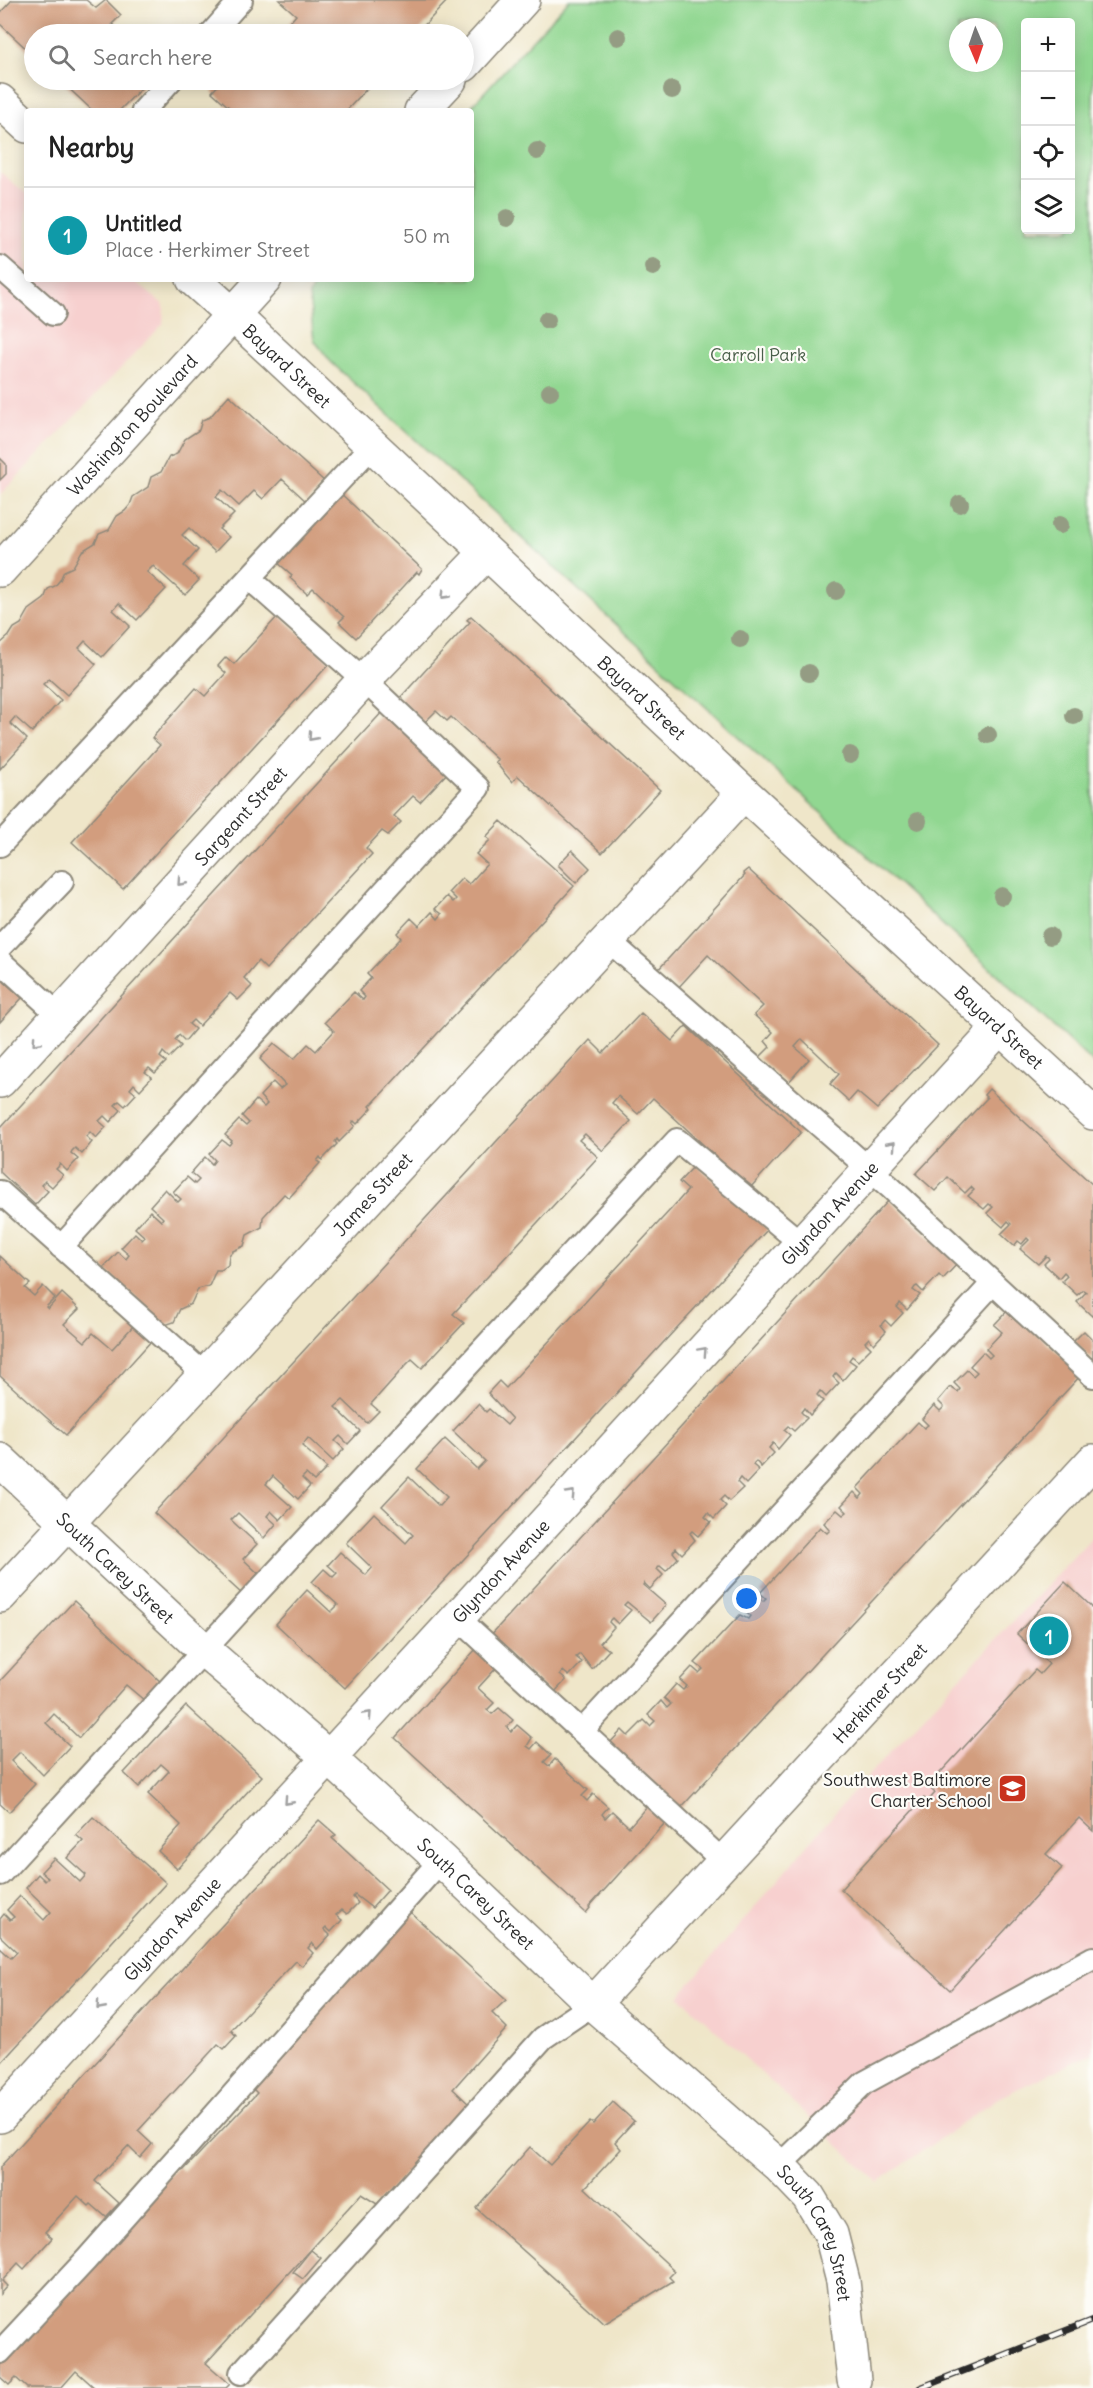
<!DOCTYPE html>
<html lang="en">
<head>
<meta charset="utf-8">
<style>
	body { margin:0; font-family:Delius,sans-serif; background:#f2f2f2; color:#222 }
	.controls { position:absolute; right:18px; top:18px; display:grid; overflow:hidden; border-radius:6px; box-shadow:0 3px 15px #0003 }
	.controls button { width:54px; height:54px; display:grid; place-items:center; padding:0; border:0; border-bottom:2px solid #e0e0e0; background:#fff; color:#222; font:30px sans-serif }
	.compass { position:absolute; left:949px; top:18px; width:54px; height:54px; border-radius:50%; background:#fff; box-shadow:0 3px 15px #0003; rotate:178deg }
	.you { position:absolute; left:747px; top:1599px; width:21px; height:21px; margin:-15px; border:4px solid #fff; border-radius:50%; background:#1a73e8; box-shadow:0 0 0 9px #1a73e833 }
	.badge { display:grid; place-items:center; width:39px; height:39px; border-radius:50%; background:#c8321e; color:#fff; font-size:20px; font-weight:700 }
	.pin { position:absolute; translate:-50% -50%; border:3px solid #fff; box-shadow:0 2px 6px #0006 }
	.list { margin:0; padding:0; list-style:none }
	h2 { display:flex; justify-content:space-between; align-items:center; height:78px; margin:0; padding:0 24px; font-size:26px }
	h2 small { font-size:20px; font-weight:400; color:#767676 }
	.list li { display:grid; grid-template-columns:39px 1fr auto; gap:18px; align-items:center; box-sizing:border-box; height:96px; padding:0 24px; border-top:2px solid #e0e0e0 }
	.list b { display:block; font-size:22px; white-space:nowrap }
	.list p { margin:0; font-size:20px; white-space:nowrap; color:#767676 }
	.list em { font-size:20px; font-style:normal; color:#767676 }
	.icon { flex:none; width:33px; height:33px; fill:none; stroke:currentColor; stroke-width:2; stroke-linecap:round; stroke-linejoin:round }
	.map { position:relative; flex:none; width:1093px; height:2388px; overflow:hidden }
	.search { position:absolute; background:#fff; box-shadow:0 3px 15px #0003; left:24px; top:24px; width:450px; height:66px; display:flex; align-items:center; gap:15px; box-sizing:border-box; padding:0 21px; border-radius:33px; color:#767676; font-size:22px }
	.panel { position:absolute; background:#fff; box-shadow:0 3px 15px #0003; left:24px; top:108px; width:450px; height:174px; border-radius:6px }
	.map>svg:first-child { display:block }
	.built { fill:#f7d0cf }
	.green { fill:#91d791; stroke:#5e815e; stroke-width:1.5; fill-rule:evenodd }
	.building { fill:#d29d7e; fill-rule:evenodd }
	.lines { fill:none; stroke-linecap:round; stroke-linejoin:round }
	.service-casing { stroke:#8d887a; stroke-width:26 }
	.minor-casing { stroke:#8d887a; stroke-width:36 }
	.tertiary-casing { stroke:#8d887a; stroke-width:36 }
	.secondary-casing { stroke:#8d887a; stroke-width:36 }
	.service { stroke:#fff; stroke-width:22 }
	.minor { stroke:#fff; stroke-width:33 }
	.tertiary { stroke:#fff; stroke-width:33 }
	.secondary { stroke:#fff; stroke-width:33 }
	.rail-casing { stroke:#2b2b2b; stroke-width:7 }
	.rail { stroke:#fdfcf7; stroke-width:4.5; stroke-dasharray:14; stroke-linecap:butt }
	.tree { fill:#949c83 }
	.oneway { stroke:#a0a0a0 }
	.labels { text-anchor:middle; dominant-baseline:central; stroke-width:4.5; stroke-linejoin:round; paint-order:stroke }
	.park-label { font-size:18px; fill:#4a5f4a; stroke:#fdfcf7 }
	.street-label { font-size:18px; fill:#2b2b2b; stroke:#fdfcf7 }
	.poi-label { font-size:18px; fill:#2b2b2b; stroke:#fdfcf7; text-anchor:end }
</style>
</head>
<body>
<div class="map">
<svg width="1093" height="2388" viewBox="0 0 1093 2388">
	<rect width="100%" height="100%" fill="#fdfcf7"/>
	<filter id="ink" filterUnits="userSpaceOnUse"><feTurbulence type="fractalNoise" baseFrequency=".0167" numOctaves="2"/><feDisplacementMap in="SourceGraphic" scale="12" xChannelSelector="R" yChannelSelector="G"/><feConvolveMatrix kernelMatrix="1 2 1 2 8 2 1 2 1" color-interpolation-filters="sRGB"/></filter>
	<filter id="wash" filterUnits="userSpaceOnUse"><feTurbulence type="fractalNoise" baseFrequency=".008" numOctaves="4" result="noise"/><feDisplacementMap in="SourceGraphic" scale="24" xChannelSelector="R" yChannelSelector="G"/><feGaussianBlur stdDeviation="1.35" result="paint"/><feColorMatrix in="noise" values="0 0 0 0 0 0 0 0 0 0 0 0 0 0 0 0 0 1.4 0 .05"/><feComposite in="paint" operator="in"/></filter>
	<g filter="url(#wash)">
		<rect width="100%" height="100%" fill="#efe6c9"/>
		<g class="built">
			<path d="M0,172L27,194V279H132L164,305L163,324L0,495Z"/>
			<path d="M1093,1536V2053L998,2098L878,2182L679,1996L851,1794Z"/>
		</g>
		<path class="green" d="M569,0H1093V1063L331,362L314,340L309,295L318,279H471V111H467ZM1026,22H1070V230H1026ZM958,27H994V63H958Z"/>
		<g id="blocks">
			<g class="building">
				<path d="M12,0H86L96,8L106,0L121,15L112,24L124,34H34V56L0,24V13Z"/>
				<path d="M279,0H448L416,34H280L296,15Z"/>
				<path d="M60,80H149L119,111H93Z"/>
				<path d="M223,80H233L237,83L240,80H265L268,82L270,80H375L346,111H227L230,108L212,92Z"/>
				<path d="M229,395L325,482L307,502L282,479L263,499L254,491L239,506L222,490L216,497L234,514L219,529L229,537L215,552L189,528L182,535L198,550L184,566L199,580L185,595L153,566L147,572L166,589L137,620L119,603L113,610L130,626L102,657L85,641L79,648L96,664L67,695L49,679L43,684L61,700L32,732L15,717L10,723L27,739L0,769V644L9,636L14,628L21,624L29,610L44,599L48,589L55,586L60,580L64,571L73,567L82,551L95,543L99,534L109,530L117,516L125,511L130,505L133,497L148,487L151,477L161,472L169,457L177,454L185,439L199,430L202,420L210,417Z"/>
				<path d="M0,458L6,464V474L0,480Z"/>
				<path d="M338,491L422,569L419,574L417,572L356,638L339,622L344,617L313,588L307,594L290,578L292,575L277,562Z"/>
				<path d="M279,615L331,662L123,889L72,842L160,745L152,738L196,688L205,696L226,673L218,666L226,657L234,664Z"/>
				<path d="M471,616L660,790L602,853L518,776L512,782L495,762L498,760L451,717L447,721L436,711L424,723L399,699L470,622L467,620Z"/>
				<path d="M385,709L449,771L420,802L413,796L394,816L401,822L388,835L382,831L366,848L372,854L266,969L258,961L244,978L252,986L238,1000L230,993L199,1026L193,1020L189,1024L195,1029L185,1041L179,1035L175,1040L181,1046L169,1058L163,1052L162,1054L160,1057L166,1062L155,1073L149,1068L145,1072L152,1077L140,1090L134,1084L130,1089L136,1094L125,1106L119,1101L115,1105L121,1110L110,1122L104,1116L99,1121L106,1127L96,1138L90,1132L86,1136L92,1142L82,1154L75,1148L72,1151L71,1153L78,1159L67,1171L60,1164L58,1167L56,1169L63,1175L52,1187L45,1181L41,1185L48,1191L35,1205L0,1172V1128Z"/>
				<path d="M501,821L574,886L374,1102L370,1106L372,1108L357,1124L354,1121L352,1123L355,1126L339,1142L337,1139L335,1142L337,1144L322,1160L320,1157L317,1161L320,1163L289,1198L284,1194L263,1217L262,1227L247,1235L244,1246L233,1251L229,1255L228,1265L221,1270H216L209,1286L198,1289L191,1304L180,1309L174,1322L165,1325L103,1268L118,1252L126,1259L129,1255L121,1248L135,1233L142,1240L145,1237L135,1228L150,1211L161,1221L163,1218L150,1206L165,1189L178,1202L181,1199L173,1192L187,1177L195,1184L199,1180L191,1173L205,1157L212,1164L215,1160L209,1154L222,1140L229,1145L230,1144L232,1141L225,1135L239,1120L246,1126L249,1123L242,1116L256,1100L264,1107L267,1104L260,1096L273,1082L280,1089L285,1085L260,1059L274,1043L294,1059L308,1044L316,1051L334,1031L325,1022L354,992L363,1000L365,997L359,991L371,978L367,974L401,938L397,933L411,918L419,926L432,912L438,919L442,914L435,909L447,896L453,902L456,899L449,892L462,878L469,884L487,864L476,854L490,840L486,837Z"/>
				<path d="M572,850L590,868L576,883L558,865Z"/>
				<path d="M748,869L938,1045L877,1109L857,1092L849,1101L830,1084L839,1074L802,1039L795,1047L809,1059L787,1084L759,1058L770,1047L765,1041L773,1032L754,1015L763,1006L708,955L677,989L657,971L745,875L743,873Z"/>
				<path d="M0,978L22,998L0,1022Z"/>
				<path d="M641,1013L672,1041L686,1026L801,1132L750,1188L653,1098L638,1114L618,1096L612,1103L631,1121L603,1151L585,1134L579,1140L598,1157L453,1314L464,1323L422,1368L412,1359L406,1365L371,1404L379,1411L367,1423L343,1400L335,1407L360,1431L348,1444L340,1436L335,1441L344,1449L333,1461L308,1438L302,1446L327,1468L314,1481L306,1474L302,1478L310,1486L298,1499L273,1476L266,1484L292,1507L280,1520L271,1511L267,1516L276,1524L264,1538L238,1513L231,1520L257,1544L243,1559L261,1576L243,1595L154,1513L590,1040L603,1053Z"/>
				<path d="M989,1089L1093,1185V1317L1077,1302L1086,1292L1083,1290L1077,1295L1062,1281L1067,1276L1066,1274L1064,1272L1059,1278L1044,1264L1049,1259L1048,1257L1046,1256L1038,1264L1020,1249L1029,1240L1027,1238L1022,1244L1018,1241L1014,1246L1001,1234L1011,1224L1008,1221L1003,1227L987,1213L993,1207L989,1204L984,1209L968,1196L974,1190L971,1187L965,1193L948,1177L935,1191L916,1174L987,1098L984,1095Z"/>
				<path d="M696,1164L768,1229L345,1688L276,1624L307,1590L331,1612L338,1605L312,1582L324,1569L333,1577L337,1573L328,1565L340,1552L366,1575L372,1568L346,1543L374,1513L406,1543L413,1535L382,1506L409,1477L439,1506L447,1497L417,1469L445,1439L477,1469L485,1461L453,1431L478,1404L486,1412L489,1409L507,1425L512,1419L488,1393L499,1381L506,1388L672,1208L688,1190L679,1182Z"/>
				<path d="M889,1200L958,1263L943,1279L939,1275L923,1292L917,1286L915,1287L913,1290L920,1295L907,1310L900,1303L899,1305L897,1307L903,1313L891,1326L885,1320L881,1325L886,1331L874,1344L869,1338L865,1342L871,1348L858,1361L852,1356L849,1360L856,1365L843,1380L836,1373L833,1377L839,1383L826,1397L820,1391L817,1395L823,1401L810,1415L804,1408L801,1412L807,1418L794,1431L788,1426L784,1430L790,1435L778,1449L773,1443L769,1448L774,1453L761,1467L756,1461L754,1463L753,1465L759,1470L746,1484L740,1478L737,1482L743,1488L729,1501L724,1496L720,1500L726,1506L714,1519L708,1513L705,1517L711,1522L698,1536L692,1531L690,1533L695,1540L682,1554L676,1548L673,1552L678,1558L666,1571L660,1566L657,1569L663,1575L650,1589L644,1583L643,1585L666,1605L651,1622L627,1602L624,1605L631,1610L618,1624L612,1618L610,1620L609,1622L614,1627L600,1643L609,1650L592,1669L580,1654L576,1657L582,1662L569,1676L563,1671L560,1675L566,1680L552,1695L489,1637Z"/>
				<path d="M0,1256L30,1284L25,1288L34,1296L43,1286L55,1298L46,1307L48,1309L62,1293L79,1309L64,1324L85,1342L93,1333L112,1349L136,1323L153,1339L66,1435L0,1376Z"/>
				<path d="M1009,1309L1082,1374L677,1812L607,1746L622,1730L628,1736L644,1720L650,1726L655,1721L648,1715L661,1701L667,1708L671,1704L664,1698L676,1684L683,1690L687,1686L680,1680L692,1667L699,1673L703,1669L695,1663L740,1615L748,1619L750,1616L744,1610L757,1596L763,1601L766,1598L760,1593L820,1527L827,1533L830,1530L824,1523L837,1510L843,1515L847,1512L841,1506L854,1492L860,1498L863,1494L857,1488L918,1422L924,1428L928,1425L922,1419L934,1405L940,1411L944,1407L938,1401L950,1387L958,1392L960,1389L954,1383L967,1370L973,1376L977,1372L970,1366L983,1352L989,1358L992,1355L986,1349L1002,1332L994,1325Z"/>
				<path d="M1084,1331L1093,1340V1360L1073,1342Z"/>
				<path d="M1065,1582L1093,1608V1831L1079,1818L1046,1854L1062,1868L950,1990L841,1889L924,1798L928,1801L935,1793L928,1786L1035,1670L1040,1674L1049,1664L1017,1634ZM1047,1618L1066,1635L1051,1652L1032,1634Z"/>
				<path d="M74,1601L162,1683L145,1701L126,1685L79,1738L54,1714L46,1723L70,1746L43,1775L20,1752L11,1761L35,1784L9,1812L0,1804V1681Z"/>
				<path d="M477,1648L498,1666L478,1688L494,1703L487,1710L492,1714L499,1708L513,1720L507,1727L511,1732L517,1725L532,1738L527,1746L531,1749L537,1742L551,1755L544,1762L549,1766L555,1759L588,1790L582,1796L587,1801L593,1794L608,1807L602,1814L605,1818L612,1811L629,1827L647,1806L665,1823L589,1907L590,1908L586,1913L395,1738Z"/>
				<path d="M186,1706L262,1776L177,1869L158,1851L181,1825L148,1794L169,1771L161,1764L139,1787L124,1773Z"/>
				<path d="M93,1817L166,1883L0,2064V1948L11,1958L17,1952L0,1936V1919L4,1914L10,1920L14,1917L7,1910L20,1896L44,1920L51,1912L26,1888L38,1874L45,1881L48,1878L41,1872L54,1858L80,1882L86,1875L67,1858L83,1841L76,1835Z"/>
				<path d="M319,1820L336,1835L332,1838L388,1890L372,1908L355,1895L353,1897L358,1903L347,1914L342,1910L336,1915L342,1920L331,1932L326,1927L324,1929L330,1935L317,1949L312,1943L308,1948L313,1953L302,1966L296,1961L231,2030L236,2036L224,2049L218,2044L138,2131L152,2144L140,2158L128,2146L95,2181L119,2203L106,2217L91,2204L89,2206L78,2196L45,2232L52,2238L24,2269L18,2263L2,2281L7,2286L0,2294V2167Z"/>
				<path d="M409,1911L506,2000L492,2013L507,2028L453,2089L470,2105L377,2204L361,2194L206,2363L230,2384L226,2388H95L76,2371L61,2388H27L16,2378L9,2385L0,2377V2359L177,2166L183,2171L257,2093L250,2086Z"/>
				<path d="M613,2102L634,2121L615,2142L621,2149L585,2188L675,2271L669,2277L673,2281L604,2323L476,2208L530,2147L550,2165L590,2122L593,2124Z"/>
				<path d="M311,2250L321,2258L303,2279L293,2272Z"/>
			</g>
		</g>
	</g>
	<g filter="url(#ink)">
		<use href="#blocks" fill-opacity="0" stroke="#8d887a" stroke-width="1.5"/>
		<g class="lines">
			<defs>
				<g id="service">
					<path d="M211,34L241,0"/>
					<path d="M143,111L171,80"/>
					<path d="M0,267L53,314"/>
					<path d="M0,845L372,446"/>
					<path d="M608,940L891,1188L1093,1376"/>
					<path d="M0,947L62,882"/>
					<path d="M0,961L60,1016"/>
					<path d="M0,1192L205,1375"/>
					<path d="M61,1247L478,788L364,680L249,578"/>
					<path d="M457,1617L724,1862"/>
					<path d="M582,1731L993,1283"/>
					<path d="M0,1874L239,1612L677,1140L802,1244"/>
					<path d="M779,2166L864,2083L1093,1958"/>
					<path d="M0,2352L86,2260L441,1860"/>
					<path d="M241,2373L543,2038L593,2004"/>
				</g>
				<g id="minor">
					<path id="s1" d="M233,315L744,793L1093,1113"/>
					<path id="s2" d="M0,1081L364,680L486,553"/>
					<path id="s3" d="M0,1596L744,793"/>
					<path id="s4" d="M593,2004L1093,1461"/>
					<path id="s5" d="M0,2116L1000,1027"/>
				</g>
				<g id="tertiary">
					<path d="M0,101L27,126"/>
					<path d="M193,279L233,315"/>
				</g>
				<g id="secondary">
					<path d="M464,65L523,0"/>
					<path d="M421,111L450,80"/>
					<path id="s6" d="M0,570L265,279"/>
					<path id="s7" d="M0,1460L204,1650L328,1757L441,1860L593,2004L779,2166L808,2196L831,2234L843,2281L854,2380"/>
				</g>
			</defs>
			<use href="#service" class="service-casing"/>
			<use href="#minor" class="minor-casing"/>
			<use href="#tertiary" class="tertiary-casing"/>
			<use href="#secondary" class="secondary-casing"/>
			<use href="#service" class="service"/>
			<use href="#minor" class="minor"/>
			<use href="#tertiary" class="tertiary"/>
			<use href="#secondary" class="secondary"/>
			<defs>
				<path id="rail" d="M920,2388L1093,2320"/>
			</defs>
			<use href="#rail" class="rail-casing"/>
			<use href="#rail" class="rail"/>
		</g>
		<g class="tree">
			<circle cx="618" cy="37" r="9"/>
			<circle cx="672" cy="90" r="9"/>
			<circle cx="537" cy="151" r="9"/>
			<circle cx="507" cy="218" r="9"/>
			<circle cx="653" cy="267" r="9"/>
			<circle cx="547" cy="320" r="9"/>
			<circle cx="550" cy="392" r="9"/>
			<circle cx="960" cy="504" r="9"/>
			<circle cx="1060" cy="525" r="9"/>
			<circle cx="836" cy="591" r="9"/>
			<circle cx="740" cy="639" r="9"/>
			<circle cx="809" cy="673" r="9"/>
			<circle cx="1074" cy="716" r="9"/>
			<circle cx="988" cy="735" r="9"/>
			<circle cx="850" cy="755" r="9"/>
			<circle cx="918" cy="821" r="9"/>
			<circle cx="1002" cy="896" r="9"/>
			<circle cx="1050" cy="936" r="9"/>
		</g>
		<defs><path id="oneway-chevron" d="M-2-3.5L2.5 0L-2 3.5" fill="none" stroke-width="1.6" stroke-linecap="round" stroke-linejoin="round" transform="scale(1.5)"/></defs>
		<g class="oneway">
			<use href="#oneway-chevron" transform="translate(445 595) rotate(134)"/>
			<use href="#oneway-chevron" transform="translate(312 737) rotate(132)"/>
			<use href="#oneway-chevron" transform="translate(181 882) rotate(132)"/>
			<use href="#oneway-chevron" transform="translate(36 1042) rotate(132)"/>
			<use href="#oneway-chevron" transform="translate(892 1145) rotate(-48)"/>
			<use href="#oneway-chevron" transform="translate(703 1351) rotate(-47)"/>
			<use href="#oneway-chevron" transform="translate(571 1494) rotate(-47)"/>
			<use href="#oneway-chevron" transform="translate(368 1715) rotate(-47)"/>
			<use href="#oneway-chevron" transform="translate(288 1801) rotate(132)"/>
			<use href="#oneway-chevron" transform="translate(100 2006) rotate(132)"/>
		</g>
	</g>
	<defs>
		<symbol id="school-square" viewBox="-11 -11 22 22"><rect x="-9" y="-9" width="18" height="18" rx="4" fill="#c8321e" stroke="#fdfcf7"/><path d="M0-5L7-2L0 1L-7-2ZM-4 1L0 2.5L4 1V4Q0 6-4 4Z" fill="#fff"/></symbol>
	</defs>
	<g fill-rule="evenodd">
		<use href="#school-square" x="996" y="1772" width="33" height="33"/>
	</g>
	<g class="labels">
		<g class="park-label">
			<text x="758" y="354">Carroll Park</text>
		</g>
		<g class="street-label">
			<text stroke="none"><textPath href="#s1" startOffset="74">Bayard Street</textPath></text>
			<text stroke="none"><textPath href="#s6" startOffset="196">Washington Boulevard</textPath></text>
			<text stroke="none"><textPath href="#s1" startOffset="560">Bayard Street</textPath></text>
			<text stroke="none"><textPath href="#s2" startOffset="358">Sargeant Street</textPath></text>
			<text stroke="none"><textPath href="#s1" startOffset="1046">Bayard Street</textPath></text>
			<text stroke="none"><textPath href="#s3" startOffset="548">James Street</textPath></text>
			<text stroke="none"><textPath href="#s5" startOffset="1226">Glyndon Avenue</textPath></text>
			<text stroke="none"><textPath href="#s7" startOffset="158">South Carey Street</textPath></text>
			<text stroke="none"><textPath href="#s5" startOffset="740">Glyndon Avenue</textPath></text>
			<text stroke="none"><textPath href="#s4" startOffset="423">Herkimer Street</textPath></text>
			<text stroke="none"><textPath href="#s7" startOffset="644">South Carey Street</textPath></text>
			<text stroke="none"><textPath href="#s5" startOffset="254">Glyndon Avenue</textPath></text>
			<text stroke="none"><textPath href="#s7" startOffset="1130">South Carey Street</textPath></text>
		</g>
		<g class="poi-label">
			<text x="991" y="1779">Southwest Baltimore<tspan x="991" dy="21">Charter School</tspan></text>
		</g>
	</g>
</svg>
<div class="controls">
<button>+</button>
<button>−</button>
<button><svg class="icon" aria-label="locate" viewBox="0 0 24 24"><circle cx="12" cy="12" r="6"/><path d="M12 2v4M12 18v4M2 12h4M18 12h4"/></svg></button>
<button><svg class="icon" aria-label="layers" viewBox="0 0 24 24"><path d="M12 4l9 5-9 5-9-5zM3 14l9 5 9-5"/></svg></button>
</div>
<svg class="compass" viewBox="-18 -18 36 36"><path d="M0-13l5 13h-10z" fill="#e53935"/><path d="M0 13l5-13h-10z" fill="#767676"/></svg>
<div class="you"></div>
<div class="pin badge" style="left:1049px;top:1636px;background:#0f9aa8">1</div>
<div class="search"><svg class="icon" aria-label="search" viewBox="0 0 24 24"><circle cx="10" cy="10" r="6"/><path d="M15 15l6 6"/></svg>Search here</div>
<section class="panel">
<h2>Nearby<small></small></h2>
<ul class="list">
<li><span class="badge" style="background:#0f9aa8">1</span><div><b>Untitled</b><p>Place · Herkimer Street</p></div><em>50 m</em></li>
</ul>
</section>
</div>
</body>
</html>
